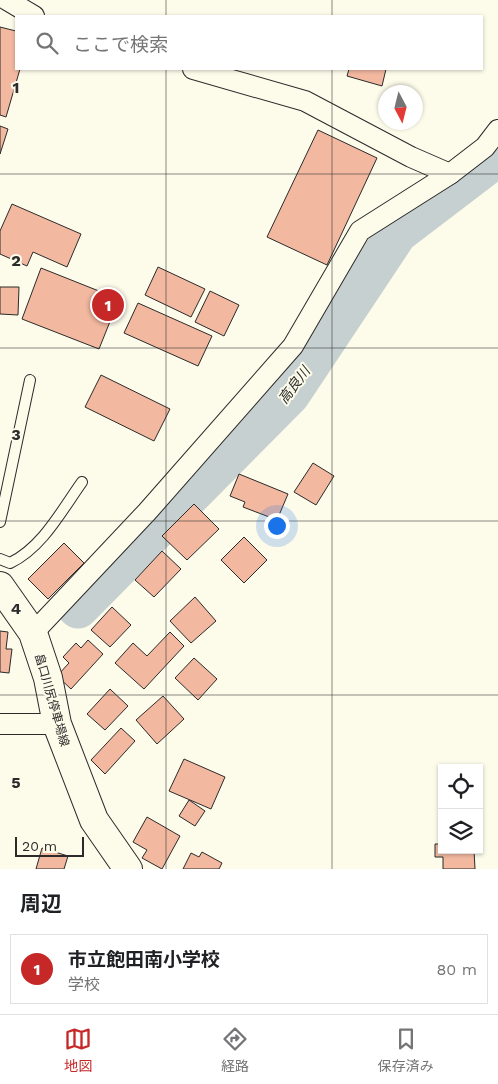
<!DOCTYPE html>
<html lang="ja">
<head>
<meta charset="utf-8">
<style>
	body { margin:0; font-family:"Work Sans","Noto Sans JP",sans-serif; background:#f6f6f6; color:#202124 }
	.controls { position:absolute; right:15px; bottom:15px; display:grid; overflow:hidden; border-radius:0px; box-shadow:0 1px 4px #0004 }
	.controls button { width:45px; height:45px; display:grid; place-items:center; padding:0; border:0; border-bottom:1px solid #e0e0e0; background:#fff; color:#202124; font:25px sans-serif }
	.compass { position:absolute; left:378px; top:85px; width:45px; height:45px; border-radius:50%; background:#fff; box-shadow:0 1px 4px #0004; rotate:173deg }
	.scale { position:absolute; left:15px; bottom:12px; width:69px; box-sizing:border-box; padding-left:5px; border:2px solid #2b2b2b; border-top:0; font-size:14px; line-height:18px; white-space:nowrap; color:#2b2b2b; -webkit-text-stroke:4px #fdfbea; paint-order:stroke }
	.you { position:absolute; left:276px; top:525px; width:18px; height:18px; margin:-12px; border:4px solid #fff; border-radius:50%; background:#1a73e8; box-shadow:0 0 0 8px #1a73e833 }
	.badge { display:grid; place-items:center; width:32px; height:32px; border-radius:50%; background:#c62828; color:#fff; font-size:16px; font-weight:700 }
	.pin { position:absolute; translate:-50% -50%; border:2px solid #fff; box-shadow:0 1px 5px #0006 }
	.list { margin:0; padding:0; list-style:none }
	h2 { display:flex; justify-content:space-between; align-items:center; height:65px; margin:0; padding:0 20px; font-size:21px }
	h2 small { font-size:16px; font-weight:400; color:#757577 }
	.list li { display:grid; grid-template-columns:32px 1fr auto; gap:15px; align-items:center; box-sizing:border-box; height:70px; margin:0 10px 10px; padding:0 10px; border:1px solid #e0e0e0; border-radius:0px }
	.list b { display:block; font-size:19px; white-space:nowrap }
	.list p { margin:0; font-size:16px; white-space:nowrap; color:#757577 }
	.list em { font-size:16px; font-style:normal; color:#757577 }
	.icon { flex:none; width:28px; height:28px; fill:none; stroke:currentColor; stroke-width:2; stroke-linecap:round; stroke-linejoin:round }
	.map { position:relative; flex:none; width:498px; height:869px; overflow:hidden }
	.search { position:absolute; background:#fff; box-shadow:0 1px 4px #0004; left:15px; right:15px; top:15px; height:55px; display:flex; align-items:center; gap:12px; box-sizing:border-box; padding:0 18px; border-radius:0px; color:#757577; font-size:19px }
	.sheet { height:145px; background:#fff }
	nav { display:flex; justify-content:space-around; align-items:center; box-sizing:border-box; height:70px; border-top:1px solid #e0e0e0; background:#fff; font-size:14px; color:#757577 }
	nav a { display:grid; justify-items:center; gap:2px }
	nav .on { color:#c62828 }
	.map>svg:first-child { display:block }
	.lines { fill:none; stroke-linecap:round; stroke-linejoin:round }
	.river { stroke:#c7d0d0; stroke-width:41 }
	.building { fill:#f2b8a0; stroke:#2b2b2b }
	.lane-casing { stroke:#2b2b2b; stroke-width:12 }
	.street-casing { stroke:#2b2b2b; stroke-width:22 }
	.secondary-casing { stroke:#2b2b2b; stroke-width:30 }
	.lane { stroke:#fdfbea; stroke-width:10 }
	.street { stroke:#fdfbea; stroke-width:20 }
	.secondary { stroke:#fdfbea; stroke-width:28 }
	.grid { fill:none; stroke:#2b2b2b; stroke-width:1; stroke-opacity:0.55 }
	.labels { text-anchor:middle; dominant-baseline:central; stroke-width:4; stroke-linejoin:round; paint-order:stroke }
	.street-label { font-size:12px; fill:#2b2b2b; stroke:#fdfbea }
	.water-label { font-size:14px; font-style:italic; fill:#2b2b2b; stroke:#fdfbea }
	.grid-label { font-size:16px; text-anchor:middle; font-weight:bold; fill:#2b2b2b; stroke:#fdfbea; stroke-width:4; stroke-linejoin:round; paint-order:stroke }
</style>
</head>
<body>
<div class="map">
<svg width="498" height="869" viewBox="0 0 498 869">
	<rect width="100%" height="100%" fill="#fdfbea"/>
	<g class="lines">
		<path class="river" d="M78,608L290,394L397,233L498,156"/>
	</g>
	<g class="building">
		<path d="M0,27L16,31V69H20L6,117L0,115Z"/>
		<path d="M349,69H386L382,86L347,76Z"/>
		<path d="M0,126L8,129L0,154Z"/>
		<path d="M318,130L377,158L327,265L267,237Z"/>
		<path d="M12,204L81,234L67,267L33,252L27,266L0,254V231Z"/>
		<path d="M158,267L205,289L191,317L145,295Z"/>
		<path d="M41,268L119,299L99,349L22,319Z"/>
		<path d="M0,287H19L18,315L0,314Z"/>
		<path d="M210,291L239,305L224,336L195,322Z"/>
		<path d="M138,303L212,336L198,366L124,333Z"/>
		<path d="M101,375L170,409L154,441L85,407Z"/>
		<path d="M313,463L334,476L316,505L294,492Z"/>
		<path d="M239,474L288,494L277,520L243,507L245,502L230,496Z"/>
		<path d="M194,504L219,529L187,560L162,536Z"/>
		<path d="M244,537L267,560L244,583L221,560Z"/>
		<path d="M64,543L84,563L48,599L28,579Z"/>
		<path d="M162,551L181,569L154,597L135,580Z"/>
		<path d="M195,597L216,621L191,643L170,621Z"/>
		<path d="M112,607L131,625L110,647L91,630Z"/>
		<path d="M0,631L8,632L6,649H12L9,673L0,672Z"/>
		<path d="M170,632L184,646L144,689L115,663L133,643L147,656Z"/>
		<path d="M88,640L103,654L71,689L57,676L69,663L63,657L76,643L81,648Z"/>
		<path d="M194,658L217,679L198,700L175,678Z"/>
		<path d="M110,689L128,706L105,730L87,714Z"/>
		<path d="M163,696L184,719L157,744L136,720Z"/>
		<path d="M121,728L135,741L105,774L91,760Z"/>
		<path d="M184,759L225,777L211,809L169,791Z"/>
		<path d="M189,800L205,811L195,826L179,816Z"/>
		<path d="M147,817L180,836L162,869L142,858L147,850L133,842Z"/>
		<path d="M435,844H442V850H474L475,869H443V857H435Z"/>
		<path d="M42,848L68,856L64,869H36Z"/>
		<path d="M202,852L222,863L219,869H183L191,853L199,857Z"/>
	</g>
	<g class="lines">
		<defs>
			<g id="lane">
				<path d="M0,522L30,380"/>
				<path d="M0,559L10,563C42,548 62,510 82,482"/>
			</g>
			<g id="street">
				<path d="M7,0L34,16"/>
				<path d="M193,69L305,101L411,157L450,174"/>
				<path d="M33,633L147,512L293,346L360,231L450,174L485,147L498,130"/>
				<path d="M0,724H57"/>
			</g>
			<path id="secondary" d="M0,586L33,633L48,678L57,724L94,820L128,869"/>
		</defs>
		<use href="#lane" class="lane-casing"/>
		<use href="#street" class="street-casing"/>
		<use href="#secondary" class="secondary-casing"/>
		<use href="#lane" class="lane"/>
		<use href="#street" class="street"/>
		<use href="#secondary" class="secondary"/>
	</g>
	<path class="grid" d="M166,0V16M332,0V16M166,69V869M332,69V869M0,174H498M0,348H498M0,521H498M0,695H498"/>
	<g class="labels">
		<g class="street-label">
			<text transform="translate(52 700) rotate(74)">畠口川尻停車場線</text>
		</g>
		<g class="water-label">
			<text transform="translate(294 385) rotate(-53)">高良川</text>
		</g>
	</g>
	<g class="grid-label">
		<text x="16" y="93">1</text>
		<text x="16" y="266">2</text>
		<text x="16" y="440">3</text>
		<text x="16" y="614">4</text>
		<text x="16" y="788">5</text>
	</g>
</svg>
<div class="controls">
<button><svg class="icon" aria-label="locate" viewBox="0 0 24 24"><circle cx="12" cy="12" r="6"/><path d="M12 2v4M12 18v4M2 12h4M18 12h4"/></svg></button>
<button><svg class="icon" aria-label="layers" viewBox="0 0 24 24"><path d="M12 4l9 5-9 5-9-5zM3 14l9 5 9-5"/></svg></button>
</div>
<svg class="compass" viewBox="-18 -18 36 36"><path d="M0-13l5 13h-10z" fill="#e53935"/><path d="M0 13l5-13h-10z" fill="#757577"/></svg>
<div class="scale">20 m</div>
<div class="you"></div>
<div class="pin badge" style="left:108px;top:305px">1</div>
<div class="search"><svg class="icon" aria-label="search" viewBox="0 0 24 24"><circle cx="10" cy="10" r="6"/><path d="M15 15l6 6"/></svg>ここで検索</div>
</div>
<section class="sheet">
<h2>周辺<small></small></h2>
<ul class="list">
<li><span class="badge">1</span><div><b>市立飽田南小学校</b><p>学校</p></div><em>80 m</em></li>
</ul>
</section>
<nav>
<a class="on"><svg class="icon" aria-label="map" viewBox="0 0 24 24"><path d="M3 6l6-2 6 2 6-2v14l-6 2-6-2-6 2zM9 4v14M15 6v14"/></svg>地図</a>
<a><svg class="icon" aria-label="directions" viewBox="0 0 24 24"><path d="M12 3l9 9-9 9-9-9zM9 14v-3h6M13 9l2 2-2 2"/></svg>経路</a>
<a><svg class="icon" aria-label="saved" viewBox="0 0 24 24"><path d="M7 4h10v16l-5-4-5 4z"/></svg>保存済み</a>
</nav>
</body>
</html>
